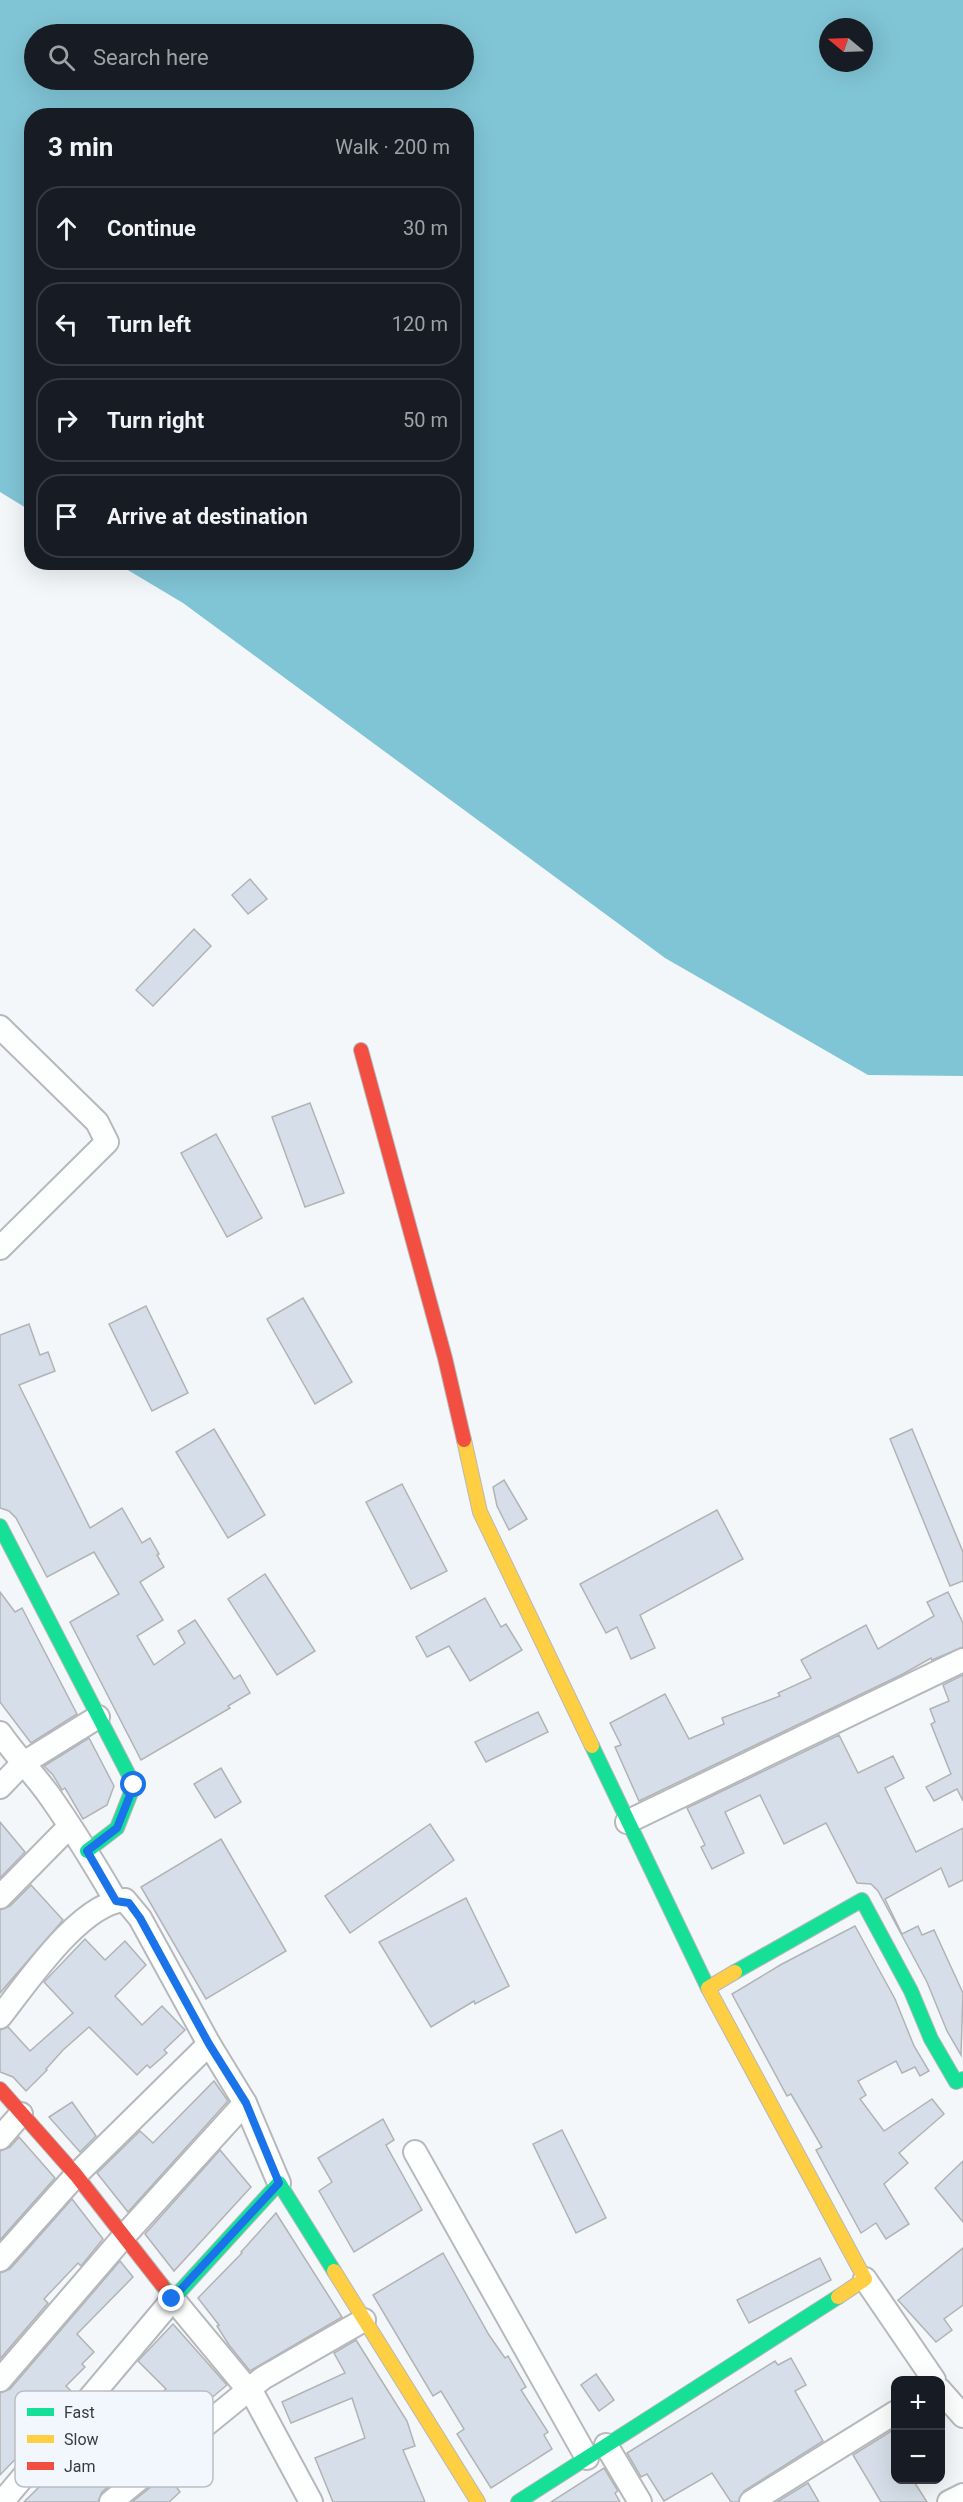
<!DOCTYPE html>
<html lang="en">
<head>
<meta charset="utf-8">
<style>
	body { margin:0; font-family:Roboto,sans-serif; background:#20242c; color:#f1f3f6 }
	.controls { position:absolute; right:18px; bottom:18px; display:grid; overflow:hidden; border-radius:12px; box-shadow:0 6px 24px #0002 }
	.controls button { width:54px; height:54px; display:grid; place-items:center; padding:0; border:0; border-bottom:2px solid #363941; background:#171b24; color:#f1f3f6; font:30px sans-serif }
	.compass { position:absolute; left:819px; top:18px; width:54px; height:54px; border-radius:50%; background:#171b24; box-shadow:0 6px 24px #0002; rotate:289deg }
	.stop { position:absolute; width:18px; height:18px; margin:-14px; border:4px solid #1a73e8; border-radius:50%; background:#fff }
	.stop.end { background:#1a73e8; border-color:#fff; box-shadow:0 2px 6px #0008 }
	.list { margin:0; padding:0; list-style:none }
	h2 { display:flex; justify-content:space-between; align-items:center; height:78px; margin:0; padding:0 24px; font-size:26px }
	h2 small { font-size:20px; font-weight:400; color:#9ea1a6 }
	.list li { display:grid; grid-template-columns:39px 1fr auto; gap:18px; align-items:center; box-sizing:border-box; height:84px; margin:0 12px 12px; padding:0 12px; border:2px solid #363941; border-radius:24px }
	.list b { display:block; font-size:22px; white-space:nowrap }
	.list em { font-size:20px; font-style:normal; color:#9ea1a6 }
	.icon { flex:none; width:33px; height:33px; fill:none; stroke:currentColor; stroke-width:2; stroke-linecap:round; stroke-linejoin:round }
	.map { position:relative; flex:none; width:963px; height:2502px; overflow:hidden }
	.search { position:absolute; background:#171b24; box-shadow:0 6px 24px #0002; left:24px; top:24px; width:450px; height:66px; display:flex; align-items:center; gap:15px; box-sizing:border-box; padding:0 21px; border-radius:33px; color:#9ea1a6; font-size:22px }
	.panel { position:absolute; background:#171b24; box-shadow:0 6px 24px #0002; left:24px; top:108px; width:450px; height:462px; border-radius:24px }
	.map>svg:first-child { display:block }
	.water { fill:#80c5d6; fill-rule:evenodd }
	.building { fill:#d6dfe9; stroke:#b1b3b5; stroke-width:1.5 }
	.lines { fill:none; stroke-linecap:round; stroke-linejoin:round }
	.street-casing { stroke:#b6b8bb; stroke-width:26 }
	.fast-casing { stroke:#b6b8bb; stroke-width:16 }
	.slow-casing { stroke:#b6b8bb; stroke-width:16 }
	.jam-casing { stroke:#b6b8bb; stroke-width:16 }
	.street { stroke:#fdfefe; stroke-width:22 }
	.fast { stroke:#16e098; stroke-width:14 }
	.slow { stroke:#ffcf43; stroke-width:14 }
	.jam { stroke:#f24e42; stroke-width:14 }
	.route { stroke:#1a73e8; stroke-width:8 }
	.key { fill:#f1f7fd; stroke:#babfc3; stroke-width:1.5 }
	.key-label { font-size:16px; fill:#393b3d }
</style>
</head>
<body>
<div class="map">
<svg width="963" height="2502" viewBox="0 0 963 2502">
	<rect width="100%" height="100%" fill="#f4f7fa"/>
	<path class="water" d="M0,0H963V1076L868,1075L665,958L183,603L116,563L466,562V116H32L31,511L0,492ZM828,27H864V63H828ZM34,34H464V80H34Z"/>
	<g class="building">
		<path d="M250,879L267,899L248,914L232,895Z"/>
		<path d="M194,929L211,946L153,1006L136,990Z"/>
		<path d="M310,1103L344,1193L305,1207L272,1117Z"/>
		<path d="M216,1134L262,1218L227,1237L181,1153Z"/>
		<path d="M303,1298L352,1382L315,1404L267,1319Z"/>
		<path d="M146,1306L188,1393L152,1411L109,1324Z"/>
		<path d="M29,1324L40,1355L48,1352L55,1371L19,1385L90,1528L122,1508L142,1543L150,1538L159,1554L157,1555L164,1567L140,1582L163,1620L137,1636L154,1665L185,1643L178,1631L195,1620L234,1679L240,1675L250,1693L228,1706L230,1708L141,1760L70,1622L119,1594L113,1584L94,1552L47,1577L16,1518L9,1511L0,1508V1335Z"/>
		<path d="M214,1429L265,1515L228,1538L176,1452Z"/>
		<path d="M912,1429L963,1552V1581L950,1586L890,1439Z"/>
		<path d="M504,1480L527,1519L509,1530L497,1506L493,1487Z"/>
		<path d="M402,1484L447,1571L411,1589L366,1502Z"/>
		<path d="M717,1510L743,1559L640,1615L655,1648L631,1659L617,1627L606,1633L580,1584Z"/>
		<path d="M265,1574L315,1651L277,1675L228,1599Z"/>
		<path d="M0,1592L15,1612L22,1608L77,1714L31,1743L0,1702Z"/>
		<path d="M948,1592L963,1623V1647L932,1660L931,1658L903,1674L639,1801L615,1747L621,1745L610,1723L665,1694L689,1739L724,1724L722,1718L780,1696L778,1693L811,1678L801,1660L866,1625L878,1649L934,1616L927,1602Z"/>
		<path d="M485,1598L501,1627L506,1624L522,1650L470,1681L449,1646L427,1657L416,1637Z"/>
		<path d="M963,1675V1801L957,1789L934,1801L926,1787L951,1774L931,1724L935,1722L930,1709L949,1701L943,1685Z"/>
		<path d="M538,1712L548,1732L486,1762L475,1742Z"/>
		<path d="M839,1735L858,1773L893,1756L904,1778L885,1788L916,1852L963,1828V1880L949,1887L941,1868L885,1899L902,1934L918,1926L922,1935L934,1930L963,1993L961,2055L947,2031L927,1982L878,1891L871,1884L857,1883L826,1823L784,1844L760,1795L725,1812L744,1853L712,1869L701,1847L705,1845L687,1808Z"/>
		<path d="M89,1738L114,1786L107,1805L83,1819L65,1788L62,1790L53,1775L44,1766Z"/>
		<path d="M221,1768L241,1802L215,1818L194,1784Z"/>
		<path d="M0,1822L25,1852L0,1878Z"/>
		<path d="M430,1824L454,1860L350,1933L325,1896Z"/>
		<path d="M221,1839L286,1951L206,1999L141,1887Z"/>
		<path d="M31,1885L63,1920L0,1993V1910L10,1906Z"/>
		<path d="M466,1898L509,1986L475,2004L474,2001L431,2027L379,1942Z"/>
		<path d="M855,1926L895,1999L914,2046L929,2071L920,2076L915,2067L902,2073L896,2061L858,2081L866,2095L860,2099L884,2131L932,2099L944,2114L899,2153L908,2163L884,2184L909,2224L886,2239L876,2223L861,2233L816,2150L822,2147L791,2094L787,2096L732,1994L782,1964Z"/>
		<path d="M85,1939L105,1960L125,1941L146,1965L115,1996L142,2025L162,2006L185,2030L164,2050L167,2053L150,2068L147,2065L137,2075L89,2027L63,2050L46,2069L47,2070L26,2091L13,2077L0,2072V2030L8,2027L30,2051L73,2013L44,1982Z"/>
		<path d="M214,2081L228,2101L128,2212L97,2173L140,2131L153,2143Z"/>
		<path d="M72,2102L96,2136L80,2152L49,2117Z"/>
		<path d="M383,2119L394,2140L386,2145L422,2210L354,2252L319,2191L332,2182L318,2158Z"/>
		<path d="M562,2130L606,2218L576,2233L533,2144Z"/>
		<path d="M19,2137L55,2178L0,2240V2151L10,2147Z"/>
		<path d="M220,2150L251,2187L174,2271L145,2234Z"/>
		<path d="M963,2161V2222L935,2188Z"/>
		<path d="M72,2199L103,2239L81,2266L78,2263L44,2299L48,2303L0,2359V2273L10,2269Z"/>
		<path d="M276,2213L342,2317L250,2371L229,2345L217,2326L219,2325L198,2298L242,2253L241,2252Z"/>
		<path d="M963,2248V2305L944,2319L952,2330L936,2342L898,2300Z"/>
		<path d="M443,2253L489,2335L505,2358L508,2356L526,2387L521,2390L548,2432L544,2435L552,2449L491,2488L457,2434L464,2429L441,2391L433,2396L373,2295Z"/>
		<path d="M820,2258L831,2280L749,2323L737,2300Z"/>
		<path d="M120,2261L133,2277L77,2334L94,2352L82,2364L85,2367L66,2386L73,2393L24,2438L30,2444L0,2475V2393L10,2389Z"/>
		<path d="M173,2324L227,2385L179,2425L156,2397L166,2389L138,2361Z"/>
		<path d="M356,2340L407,2421L415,2446L403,2450L425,2502H333L315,2458L365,2438L352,2398L291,2423L282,2402L345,2373L334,2353Z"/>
		<path d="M791,2358L806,2385L795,2391L823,2441L744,2491L738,2502H731L712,2473L664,2501L647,2474L641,2477L627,2453L775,2361L778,2365Z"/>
		<path d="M596,2374L614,2400L599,2411L581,2385Z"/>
		<path d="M96,2418L139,2462L102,2492L98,2502H24L82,2444L75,2437Z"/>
		<path d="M896,2428V2480H913L927,2502H881L853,2455Z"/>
		<path d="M604,2468L618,2491L615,2493L620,2502H551Z"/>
		<path d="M167,2474L180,2492L169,2502H132Z"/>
		<path d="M808,2483L819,2502H777Z"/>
	</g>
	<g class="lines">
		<defs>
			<g id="street">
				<path d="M0,1027L97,1122L107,1142L0,1248"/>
				<path d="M0,1733C15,1755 34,1774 49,1795C73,1829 95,1865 116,1901"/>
				<path d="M0,1787L22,1764L98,1717"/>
				<path d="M627,1822L963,1660"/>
				<path d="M0,1897L69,1827"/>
				<path d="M0,2017C27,1983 80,1903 125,1900L140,1918L209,2044L245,2103L279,2183"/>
				<path d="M0,2138L21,2114"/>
				<path d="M415,2152L587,2458"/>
				<path d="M0,2260L76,2175L209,2044"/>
				<path d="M865,2279L934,2380"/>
				<path d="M0,2380L125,2235L245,2103"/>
				<path d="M940,2390L963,2416"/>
				<path d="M606,2445L640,2502"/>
				<path d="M2,2502L173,2299L255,2398L311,2502"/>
				<path d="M111,2502L263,2378L364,2320"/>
				<path d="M751,2502L896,2412"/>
				<path d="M949,2502L963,2495"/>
			</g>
			<g id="fast">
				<path d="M0,1526L134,1785L117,1828L87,1851"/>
				<path d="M592,1746L708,1988"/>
				<path d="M735,1972L862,1900L911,1991L931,2039L956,2082L963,2079"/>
				<path d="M162,2285L173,2299L279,2183L334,2271"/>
				<path d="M518,2502L838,2297"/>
			</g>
			<g id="slow">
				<path d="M464,1440L480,1512L592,1746"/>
				<path d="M735,1972L708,1988L865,2279L838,2297"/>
				<path d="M334,2271L478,2502"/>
			</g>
			<g id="jam">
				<path d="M361,1050L445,1358L464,1440"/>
				<path d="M0,2089L76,2175L162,2285"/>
			</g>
		</defs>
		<use href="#street" class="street-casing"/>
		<use href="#fast" class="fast-casing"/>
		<use href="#slow" class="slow-casing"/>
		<use href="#jam" class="jam-casing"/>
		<use href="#street" class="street"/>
		<use href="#fast" class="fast"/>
		<use href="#slow" class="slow"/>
		<use href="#jam" class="jam"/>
	</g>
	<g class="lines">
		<path class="route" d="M134,1785L117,1828L87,1851L116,1901L129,1903L140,1918L209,2044L246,2103L279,2183L172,2299"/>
	</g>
	<rect x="15" y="2391" width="198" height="96" rx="9" class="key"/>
	<rect x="27" y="2408" width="27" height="8" fill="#16e098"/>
	<rect x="27" y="2435" width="27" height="8" fill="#ffcf43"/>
	<rect x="27" y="2462" width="27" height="8" fill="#f24e42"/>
	<g class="key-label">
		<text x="64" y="2418">Fast</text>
		<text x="64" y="2445">Slow</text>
		<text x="64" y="2472">Jam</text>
	</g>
</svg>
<div class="controls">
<button>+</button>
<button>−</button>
</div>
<svg class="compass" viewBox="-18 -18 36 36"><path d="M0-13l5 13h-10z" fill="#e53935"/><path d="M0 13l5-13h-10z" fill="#9ea1a6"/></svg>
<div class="stop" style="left:134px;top:1785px"></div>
<div class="stop end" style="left:172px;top:2299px"></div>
<div class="search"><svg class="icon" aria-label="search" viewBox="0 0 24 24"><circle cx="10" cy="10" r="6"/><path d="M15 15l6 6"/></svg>Search here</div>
<section class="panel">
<h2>3 min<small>Walk · 200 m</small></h2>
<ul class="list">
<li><svg class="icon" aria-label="ahead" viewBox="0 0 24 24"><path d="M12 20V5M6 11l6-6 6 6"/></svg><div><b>Continue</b></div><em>30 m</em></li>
<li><svg class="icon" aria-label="left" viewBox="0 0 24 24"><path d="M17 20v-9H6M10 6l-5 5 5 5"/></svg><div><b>Turn left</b></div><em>120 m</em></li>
<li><svg class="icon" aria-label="right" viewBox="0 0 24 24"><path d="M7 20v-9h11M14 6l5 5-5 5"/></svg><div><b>Turn right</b></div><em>50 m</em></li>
<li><svg class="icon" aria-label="arrive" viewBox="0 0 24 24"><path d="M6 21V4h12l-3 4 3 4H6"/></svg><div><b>Arrive at destination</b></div></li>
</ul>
</section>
</div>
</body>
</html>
